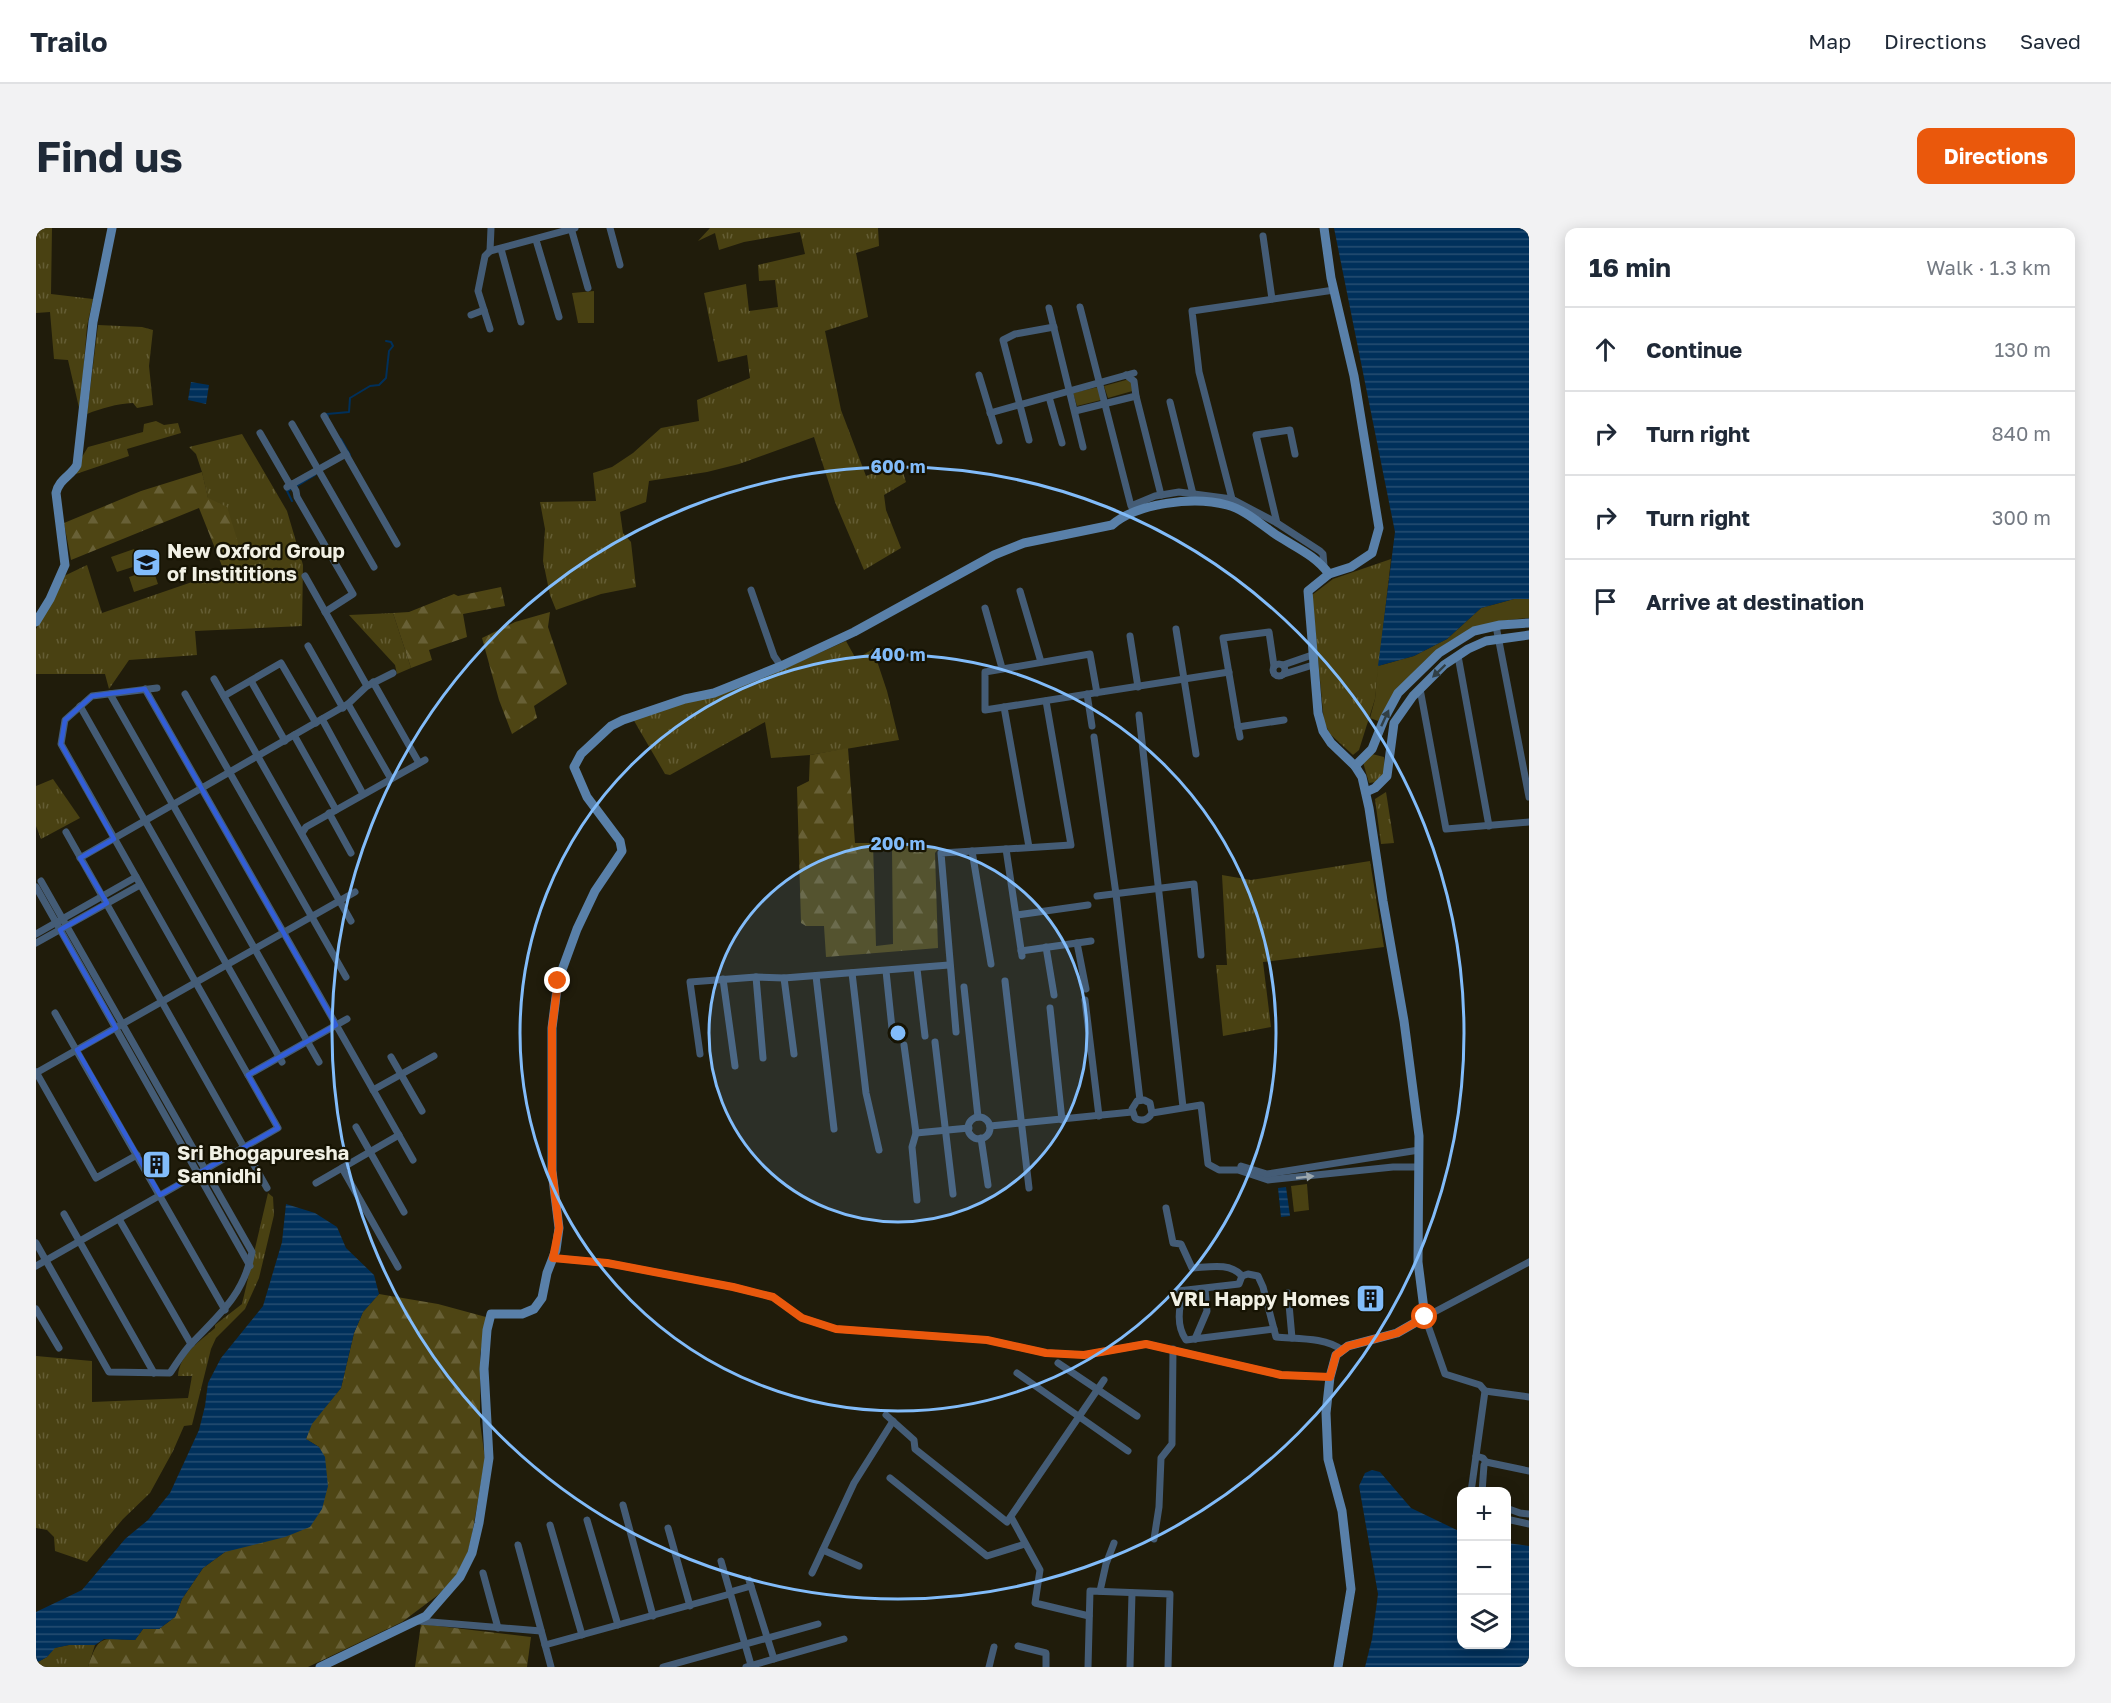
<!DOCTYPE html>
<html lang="en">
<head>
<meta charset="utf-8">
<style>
	body { margin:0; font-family:"Golos Text",sans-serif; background:#f2f2f3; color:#1f2937 }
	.controls { position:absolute; right:18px; bottom:18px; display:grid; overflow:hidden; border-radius:12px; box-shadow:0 3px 15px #0003 }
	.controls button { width:54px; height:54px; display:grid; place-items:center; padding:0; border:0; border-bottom:2px solid #e0e1e3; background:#fff; color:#1f2937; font:30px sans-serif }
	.stop { position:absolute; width:18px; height:18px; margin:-14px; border:4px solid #ea580c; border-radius:50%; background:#fff }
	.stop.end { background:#ea580c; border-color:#fff; box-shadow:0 2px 6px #0008 }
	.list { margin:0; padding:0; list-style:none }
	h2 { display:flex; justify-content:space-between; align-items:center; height:78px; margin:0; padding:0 24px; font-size:26px }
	h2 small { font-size:20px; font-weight:400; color:#747a83 }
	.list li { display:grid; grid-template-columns:39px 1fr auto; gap:18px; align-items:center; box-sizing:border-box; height:84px; padding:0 24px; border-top:2px solid #e0e1e3 }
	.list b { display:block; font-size:22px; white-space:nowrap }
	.list em { font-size:20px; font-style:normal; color:#747a83 }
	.icon { flex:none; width:33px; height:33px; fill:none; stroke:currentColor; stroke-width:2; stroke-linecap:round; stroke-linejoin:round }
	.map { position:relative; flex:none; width:1493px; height:1439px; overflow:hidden; border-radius:12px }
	header { display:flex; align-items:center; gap:36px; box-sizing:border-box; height:84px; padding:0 30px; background:#fff; border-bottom:2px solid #e0e1e3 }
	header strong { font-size:28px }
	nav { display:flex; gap:33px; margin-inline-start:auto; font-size:21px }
	.intro { display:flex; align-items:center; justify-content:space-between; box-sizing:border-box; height:144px; padding:0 36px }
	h1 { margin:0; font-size:42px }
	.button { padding:15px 27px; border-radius:12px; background:#ea580c; color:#fff; font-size:21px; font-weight:700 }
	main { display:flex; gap:36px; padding:0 36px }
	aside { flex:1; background:#fff; border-radius:12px; box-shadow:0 3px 15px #0003 }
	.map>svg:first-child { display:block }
	.grass { fill:url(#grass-tufts) }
	.forest { fill:url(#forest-firs) }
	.garden { fill:#494112 }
	.water { fill:url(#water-rules) }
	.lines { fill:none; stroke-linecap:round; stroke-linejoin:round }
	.stream { stroke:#00305b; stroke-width:2 }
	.street { stroke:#445c76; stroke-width:7 }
	.secondary { stroke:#5980a9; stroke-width:9 }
	.oneway { fill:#313f45 }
	.oneway2 { fill:#9aa6ad }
	.route { stroke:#ea580c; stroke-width:8 }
	.marked { fill:none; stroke:#325ed9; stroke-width:4.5; stroke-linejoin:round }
	.ring { fill:none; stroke:#82bcfa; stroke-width:3 }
	.labels { text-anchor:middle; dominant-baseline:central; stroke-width:4.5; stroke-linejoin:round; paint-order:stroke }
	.poi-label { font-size:20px; font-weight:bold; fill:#f1f0e4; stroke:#161303; text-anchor:start }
	.centre { fill:#82bcfa; stroke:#161303; stroke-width:3 }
	.ring-label { font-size:18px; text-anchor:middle; font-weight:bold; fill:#82bcfa; stroke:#161303; stroke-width:4.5; stroke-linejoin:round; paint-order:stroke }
</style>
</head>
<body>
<header>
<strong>Trailo</strong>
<nav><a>Map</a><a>Directions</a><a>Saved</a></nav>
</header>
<div class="intro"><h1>Find us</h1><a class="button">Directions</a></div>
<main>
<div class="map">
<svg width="1493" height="1439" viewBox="0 0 1493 1439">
	<defs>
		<pattern id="grass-tufts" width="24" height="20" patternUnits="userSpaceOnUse" patternTransform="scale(1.5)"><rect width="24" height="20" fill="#494112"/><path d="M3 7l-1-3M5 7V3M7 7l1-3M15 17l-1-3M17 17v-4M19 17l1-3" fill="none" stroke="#645d34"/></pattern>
		<pattern id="forest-firs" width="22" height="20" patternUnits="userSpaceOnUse" patternTransform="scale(1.5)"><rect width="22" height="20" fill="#4e4514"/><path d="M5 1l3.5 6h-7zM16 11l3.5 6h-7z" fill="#686036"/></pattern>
		<pattern id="water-rules" width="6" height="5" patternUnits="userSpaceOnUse" patternTransform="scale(1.5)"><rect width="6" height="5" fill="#00305b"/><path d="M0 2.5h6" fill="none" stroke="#264e72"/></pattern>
	</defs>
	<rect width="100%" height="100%" fill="#201c0b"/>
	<g class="grass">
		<path d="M0,0H16L15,66L57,71L51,98L44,184L32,132L18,131L14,84L0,85Z"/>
		<path d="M674,0H842L843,18L820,25L832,89L789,103L805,182L830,248L864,235L870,254L848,267L850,282L865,320L828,342L799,274L778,209L703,236L671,244L613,253L610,274L584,284L587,305L595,314L600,359L565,366L520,382L514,367L507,333L509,301L504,274L560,273L557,245L576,239L597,225L625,200L663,193L661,172L714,150L711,127L682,134L668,65L710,56L713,83L742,79L739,52L723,53L722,37L769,26L764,4L708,14L683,22L679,5L662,13Z"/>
		<path d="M62,97L106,99L117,102L113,138L117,177L101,180L97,175C80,176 66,180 51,186Z"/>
		<path d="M120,193L128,197L142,195L145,205L91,221L93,228L40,246L46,229L52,219L107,204L108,196Z"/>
		<path d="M206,206L251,283L267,337L266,398L159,403L161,427L93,432L73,461L69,446H0V401L28,348L51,337L66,385L188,343L166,244L160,226L153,219Z"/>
		<path d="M1355,331L1339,471L1323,522L1317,527L1294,506L1288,494L1276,367L1297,351Z"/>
		<path d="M357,385L375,440L361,446L359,437L313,387Z"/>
		<path d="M810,413L820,431L837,421L851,463L863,512L774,527L735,530L729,494L634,547L629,546L597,491L752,439Z"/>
		<path d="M1336,526L1348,529L1349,545L1340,554L1333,555L1327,534Z"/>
		<path d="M17,551L44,590L5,611L0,598V558Z"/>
		<path d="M1350,564L1358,615L1345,616L1339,571Z"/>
		<path d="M1334,633L1348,719L1227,734L1235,799L1187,808L1180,737H1191L1186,647L1215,652Z"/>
		<path d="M232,965L237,969L238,987L223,1050L209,1081L180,1110L175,1121L156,1197L148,1198L137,1223L114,1265L87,1291L51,1334L19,1323L18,1309L11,1302L0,1300V1128L56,1133V1174L152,1170L156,1148H142C143,1127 164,1113 179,1100V1097L206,1076Z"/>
		<path d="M33,1417H59L52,1439H0V1435L11,1429L18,1420Z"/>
	</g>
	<g class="forest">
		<path d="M166,244L172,270L191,279L204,321L188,343L163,280L35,332L28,295L105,263Z"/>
		<path d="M465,359L469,378L427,386L431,409L393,422L396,432L375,440L357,385L373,384L418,366L422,368Z"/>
		<path d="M514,384L512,399L531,456L498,478L501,490L476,506L463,472L446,410L479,394Z"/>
		<path d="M812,520L819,615H837L840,718L857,716L856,617L903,620L899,625L902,720L790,729L788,698H770L765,695L761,559L773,553L774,527Z"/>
		<path d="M343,1066L402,1076L450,1089L451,1093L444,1126V1194L449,1231L436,1307L431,1327L421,1348L402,1367L366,1394L272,1439H52C63,1405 66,1411 99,1412L107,1401H123L139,1389L146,1371L167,1340L189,1324L283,1219L270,1211L275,1196L305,1160L318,1105L327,1084Z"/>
		<path d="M385,1396L495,1409L491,1439H379Z"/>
	</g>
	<g class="garden">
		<path d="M558,63V95H542L536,65Z"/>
		<path d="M1097,150L1100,162L1072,170L1068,158Z"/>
		<path d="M1062,159L1065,172L1041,178L1037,165Z"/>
		<path d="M98,321L103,337L81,344L75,329Z"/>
		<path d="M117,341L122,356L98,364L93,349Z"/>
		<path d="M1478,371H1493V390C1418,393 1380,433 1342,493L1334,490L1339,471L1342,438L1378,428L1411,411L1445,380Z"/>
		<path d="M1271,956L1273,982L1258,984L1255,958Z"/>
	</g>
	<g class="water">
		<path d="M1298,0H1493V371H1478L1445,380L1411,411L1378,428L1342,438L1359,304Z"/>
		<path d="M155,154L173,157L170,176L152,172Z"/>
		<path d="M1250,959L1254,988L1245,989L1242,960Z"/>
		<path d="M250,976L279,985L301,999L310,1020L338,1047L343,1066L327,1084L318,1105L305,1160L276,1196L270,1211L283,1219L289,1229L292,1258L286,1281L274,1299L249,1309L189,1324L167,1340L146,1371L139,1389L123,1401H107L99,1412L68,1411L59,1417H33L19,1420L11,1429L0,1435V1384L46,1362L89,1311L112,1292L134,1265L163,1202L169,1178L172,1155L185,1130L227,1078L246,1014Z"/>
		<path d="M1336,1242L1344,1244L1375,1280L1425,1304L1426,1416H1470L1471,1315L1493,1318V1439H1329L1336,1411L1342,1366L1323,1258L1329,1245Z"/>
	</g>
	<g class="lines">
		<g class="stream">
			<path d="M292,188L291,186L313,184L314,170L334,158L343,157L350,150L353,123L357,118L355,114L350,113"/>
			<path d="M305,211L314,227"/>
			<path d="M261,258L279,247"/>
			<path d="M256,273L251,263L257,260"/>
		</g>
		<g class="street">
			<path d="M535,0L552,60"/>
			<path d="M574,0L584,37"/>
			<path d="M1227,8L1236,71"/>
			<path d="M500,12L523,89"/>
			<path d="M465,21L485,94"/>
			<path d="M454,23L539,0"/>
			<path d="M1044,79L1095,278L1119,268L1143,264L1196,271"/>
			<path d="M1013,80L1047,219"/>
			<path d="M435,87L448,82"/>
			<path d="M454,101L442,63L449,28L454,23L455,0"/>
			<path d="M943,147L963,213"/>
			<path d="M1090,147L1098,153L1100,168L1125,267"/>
			<path d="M1013,169L1026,215"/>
			<path d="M1134,174L1157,266"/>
			<path d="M1039,183L1100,168"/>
			<path d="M954,185L1098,145"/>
			<path d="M288,188L361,316"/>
			<path d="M256,196L338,339"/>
			<path d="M224,205L254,257"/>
			<path d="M993,212L967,112L979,106L1018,99"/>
			<path d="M256,256L260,263L261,269L317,366L289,384"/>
			<path d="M251,259L310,226"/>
			<path d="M1241,295L1220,207L1254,202L1259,226"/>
			<path d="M1288,338L1287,326L1284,323L1241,295L1196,271L1163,144L1156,83L1298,62"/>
			<path d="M269,348L331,458"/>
			<path d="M715,362L738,428L745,438"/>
			<path d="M984,363L1005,434"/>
			<path d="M949,380L966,440"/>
			<path d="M1460,398L1493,569"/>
			<path d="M1140,401L1160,526"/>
			<path d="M1094,408L1102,459"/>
			<path d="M272,418L307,480"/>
			<path d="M1422,428L1453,598"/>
			<circle cx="1243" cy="442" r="6"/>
			<path d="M1247,437L1276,427"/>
			<path d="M1238,438L1233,404L1187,410L1202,499L1248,492"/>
			<path d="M1248,446L1277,437"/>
			<path d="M178,451L315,693"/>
			<path d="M215,453L249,513"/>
			<path d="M337,454L383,535"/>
			<path d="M109,461L377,932"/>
			<path d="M1384,461L1410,601L1493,594"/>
			<path d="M1061,465L1054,426L949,444V482L1193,444"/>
			<path d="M74,466L283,834"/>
			<path d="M149,466L310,749"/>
			<path d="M1051,466L1056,498"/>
			<path d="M188,468L245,435L280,495"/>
			<path d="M312,476L355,551"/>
			<path d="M44,478L246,834"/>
			<path d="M968,479L993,619"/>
			<path d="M1103,487L1147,879"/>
			<path d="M286,491L327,566"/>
			<path d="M1202,499L1204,509"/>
			<path d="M258,507L300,582"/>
			<path d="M1058,509L1080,666L1104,872"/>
			<path d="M293,585L315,625"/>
			<path d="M30,604L231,960"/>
			<path d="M266,605L270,599L389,532"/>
			<path d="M970,621L986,728"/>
			<path d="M936,623L955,736"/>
			<path d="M44,630L312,476L331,458L357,445"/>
			<path d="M0,659L214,1038"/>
			<path d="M1061,668L1158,656L1165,727"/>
			<path d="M981,687L1052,677"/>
			<path d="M0,706L100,649"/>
			<path d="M0,715L104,657"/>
			<path d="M1041,715L1050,761"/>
			<path d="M1010,719L1018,767"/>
			<path d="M985,723L1055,713"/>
			<path d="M881,741L889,808"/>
			<path d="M850,743L857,810"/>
			<path d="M816,745L830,865L843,922"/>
			<path d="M780,748L798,901"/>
			<path d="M720,749L727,830"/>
			<path d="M748,750L758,826"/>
			<path d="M687,751L699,838"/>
			<path d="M969,753L993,960"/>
			<path d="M928,759L942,889"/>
			<path d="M1049,772L1063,888"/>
			<path d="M1014,780L1026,892"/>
			<path d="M19,785L189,1082"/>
			<path d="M920,804L905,625L1035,617L1010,473"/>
			<path d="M899,814L917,966"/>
			<path d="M868,817L880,905L876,919L881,972"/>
			<path d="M664,826L654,754L720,749L748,750L913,737"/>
			<path d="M355,829L386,883"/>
			<path d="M0,844L60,950L101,927"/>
			<path d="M0,845L319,664"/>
			<path d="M212,847L311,791"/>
			<path d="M337,862L398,828"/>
			<path d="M1116,885L1114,875L1108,872L1101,873L1096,881L1099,890C1106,894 1112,892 1116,885L1165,877L1172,936L1183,942H1202L1232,952L1357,939H1383"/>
			<circle cx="943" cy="900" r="11"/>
			<path d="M954,898L1096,884"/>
			<path d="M320,899L368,984"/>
			<path d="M880,905L933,900"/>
			<path d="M945,910L952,957"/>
			<path d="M1205,938L1231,946L1383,922"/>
			<path d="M306,940L362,1039"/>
			<path d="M280,955L363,907"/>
			<path d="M1130,980L1137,1015L1145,1016L1156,1040C1173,1039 1194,1034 1206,1048"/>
			<path d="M28,986L118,1145"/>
			<path d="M83,991L155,1116"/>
			<path d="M0,1015L73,1144L134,1145C141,1135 147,1124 156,1115C184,1086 208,1066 216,1024L5,653"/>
			<path d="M517,1030L571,1035L697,1059L737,1069L766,1090L800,1101L951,1112L1010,1125L1048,1127L1110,1116L1245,1147L1294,1149"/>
			<path d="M0,1038L242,900L25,516L29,492L56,468L121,460"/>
			<path d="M1206,1048L1212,1046L1222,1048L1227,1059L1240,1109C1261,1111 1289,1109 1306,1122"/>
			<path d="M1142,1063L1203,1056L1206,1048"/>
			<path d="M1148,1063C1143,1078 1140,1098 1150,1112L1238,1101"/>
			<path d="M1252,1065L1256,1110"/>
			<path d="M0,1081L23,1120"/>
			<path d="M1159,1111L1171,1083L1169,1061"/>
			<path d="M1022,1135L1101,1188"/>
			<path d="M981,1145L1092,1223"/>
			<path d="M1449,1163L1493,1169"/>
			<path d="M850,1187L878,1212L879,1221L971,1294L1068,1152"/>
			<path d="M1440,1228L1447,1230L1450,1234L1493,1243"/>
			<path d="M854,1250L951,1328L989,1316"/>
			<path d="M1435,1264L1449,1163L1444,1157L1409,1146L1389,1089L1493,1034"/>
			<path d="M1446,1264L1448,1237L1450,1234"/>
			<path d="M587,1277L617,1388"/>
			<path d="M1470,1280L1484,1285L1493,1286"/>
			<path d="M975,1289L1004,1342L999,1375L1053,1388"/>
			<path d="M1470,1291L1493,1296"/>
			<path d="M551,1292L582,1397"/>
			<path d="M514,1297L546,1407"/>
			<path d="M632,1300L654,1378"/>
			<path d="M1118,1311L1123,1279L1125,1230L1136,1216L1137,1121"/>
			<path d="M482,1317L515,1439"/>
			<path d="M787,1322L823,1338"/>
			<path d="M685,1333L715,1437"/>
			<path d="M447,1345L462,1400"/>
			<path d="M776,1345L818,1255L857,1193"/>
			<path d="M713,1352L738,1431"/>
			<path d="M1064,1363L1070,1336L1078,1315"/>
			<path d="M694,1364L715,1358"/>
			<path d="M383,1393L505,1403"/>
			<path d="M509,1417L694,1366"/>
			<path d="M982,1418L1010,1425V1439"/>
			<path d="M627,1439L782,1396"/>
			<path d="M710,1439L808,1411"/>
			<path d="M953,1439L958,1419"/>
			<path d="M1052,1439L1054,1363L1134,1366L1132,1439"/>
			<path d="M1094,1439L1096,1365"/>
		</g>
		<g class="secondary">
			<path d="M1288,0L1295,50L1318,148L1343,300L1336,325L1315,339L1293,346L1272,363L1282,485L1287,503L1295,515L1319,538L1326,549L1333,580L1347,673L1368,793L1383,908L1382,1034L1389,1089L1361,1105L1312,1118L1300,1127L1294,1149L1290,1185L1292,1231L1306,1283L1315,1361L1302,1439"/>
			<path d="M0,394L14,371L29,337L20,265C23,251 35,248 41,237L57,94L76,0"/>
			<path d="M1319,538L1336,521L1348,491L1362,465L1403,425L1438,403L1464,397L1493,395"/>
			<path d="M1330,564L1339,560L1351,548L1358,495L1377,468L1408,437L1432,421L1450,413L1493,407"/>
			<path d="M284,1439L390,1388L424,1349L436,1325L443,1295L453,1230L448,1141L451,1102L455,1086H486L498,1081L506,1070L511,1045L520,1022L523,1000L516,943V800L522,753L541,701L559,663L586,623L584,613L551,569L538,539L545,526L575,498L587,492L649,471L678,465L745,438L818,404L958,327L988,315L1076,297C1101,275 1158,268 1191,277C1210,282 1225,297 1242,308C1261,320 1280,328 1293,346"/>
		</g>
	</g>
	<defs><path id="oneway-solid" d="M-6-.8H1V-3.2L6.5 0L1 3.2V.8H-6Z" transform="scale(1.5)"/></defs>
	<g class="oneway">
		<use href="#oneway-solid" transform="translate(1403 443) rotate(136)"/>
		<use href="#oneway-solid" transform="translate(1349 490) rotate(-65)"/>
	</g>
	<use class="oneway2" href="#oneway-solid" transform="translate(1269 949) rotate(-6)"/>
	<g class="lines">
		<path class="route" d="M522,753L516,800V942L523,1000L517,1030L571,1035L697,1059L737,1069L766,1090L800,1101L951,1112L1010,1125L1048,1127L1110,1116L1245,1147L1294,1149L1300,1127L1312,1118L1361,1105L1389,1089"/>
	</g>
	<path class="marked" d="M109,461L300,797L212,847L242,900L124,967L41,822L80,800L24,702L71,675L44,630L78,611L25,516L29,492L56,468Z"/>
	<circle cx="862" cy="805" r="189" fill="#82bcfa" fill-opacity=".12"/>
	<g class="ring">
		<circle cx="862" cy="805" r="189"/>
		<circle cx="862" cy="805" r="378"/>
		<circle cx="862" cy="805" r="566"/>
	</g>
	<defs>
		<symbol id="school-square" viewBox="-11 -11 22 22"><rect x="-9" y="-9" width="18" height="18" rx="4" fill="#82bcfa" stroke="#161303"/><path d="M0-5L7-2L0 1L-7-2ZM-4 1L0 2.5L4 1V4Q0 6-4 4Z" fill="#111"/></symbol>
		<symbol id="building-square" viewBox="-11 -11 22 22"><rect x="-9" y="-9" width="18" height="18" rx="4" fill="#82bcfa" stroke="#161303"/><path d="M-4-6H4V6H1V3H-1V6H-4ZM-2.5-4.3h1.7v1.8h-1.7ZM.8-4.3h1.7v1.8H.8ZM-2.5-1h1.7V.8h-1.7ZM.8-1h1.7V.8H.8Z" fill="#111"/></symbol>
	</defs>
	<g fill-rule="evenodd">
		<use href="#school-square" x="94" y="318" width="33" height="33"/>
		<use href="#building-square" x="104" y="920" width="33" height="33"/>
		<use href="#building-square" x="1318" y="1054" width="33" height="33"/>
	</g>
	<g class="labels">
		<g class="poi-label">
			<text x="131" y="322">New Oxford Group<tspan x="131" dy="23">of Instititions</tspan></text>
			<text x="141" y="924">Sri Bhogapuresha<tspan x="141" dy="23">Sannidhi</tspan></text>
			<text x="1314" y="1070" text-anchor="end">VRL Happy Homes</text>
		</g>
	</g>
	<circle cx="862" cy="805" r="9" class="centre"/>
	<g class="ring-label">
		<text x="862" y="245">600 m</text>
		<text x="862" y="433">400 m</text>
		<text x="862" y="622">200 m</text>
	</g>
</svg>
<div class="controls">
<button>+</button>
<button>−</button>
<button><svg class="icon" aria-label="layers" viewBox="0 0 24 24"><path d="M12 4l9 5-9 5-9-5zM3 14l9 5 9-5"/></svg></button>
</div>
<div class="stop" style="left:1389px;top:1089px"></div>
<div class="stop end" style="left:522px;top:753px"></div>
</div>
<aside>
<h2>16 min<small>Walk · 1.3 km</small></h2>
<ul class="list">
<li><svg class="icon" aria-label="ahead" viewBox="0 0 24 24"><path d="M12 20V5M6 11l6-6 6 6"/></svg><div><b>Continue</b></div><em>130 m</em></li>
<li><svg class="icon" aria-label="right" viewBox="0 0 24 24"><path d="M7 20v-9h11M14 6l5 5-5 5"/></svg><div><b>Turn right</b></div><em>840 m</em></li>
<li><svg class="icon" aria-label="right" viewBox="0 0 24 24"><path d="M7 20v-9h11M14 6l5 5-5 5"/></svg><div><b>Turn right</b></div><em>300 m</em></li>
<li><svg class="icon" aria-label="arrive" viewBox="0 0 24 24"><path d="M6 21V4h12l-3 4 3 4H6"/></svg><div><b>Arrive at destination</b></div></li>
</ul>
</aside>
</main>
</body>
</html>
